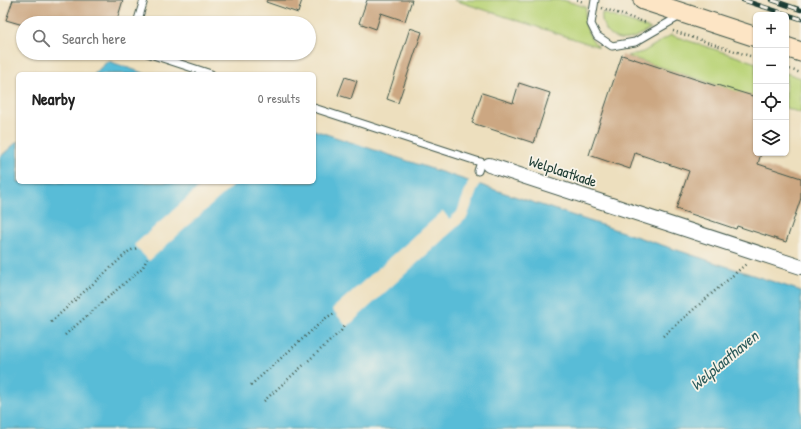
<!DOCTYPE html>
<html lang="en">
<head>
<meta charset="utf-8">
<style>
	body { margin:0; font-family:"Patrick Hand",sans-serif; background:#f6f6f6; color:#222 }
	.controls { position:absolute; right:12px; top:12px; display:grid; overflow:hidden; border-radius:6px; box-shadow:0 1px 3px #0004 }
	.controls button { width:36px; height:36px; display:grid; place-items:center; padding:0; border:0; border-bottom:1px solid #e0e0e0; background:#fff; color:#222; font:20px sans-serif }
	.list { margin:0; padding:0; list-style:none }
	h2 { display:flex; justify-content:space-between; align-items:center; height:52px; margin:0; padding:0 16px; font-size:17px }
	h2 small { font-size:13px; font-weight:400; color:#767676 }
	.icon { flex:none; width:22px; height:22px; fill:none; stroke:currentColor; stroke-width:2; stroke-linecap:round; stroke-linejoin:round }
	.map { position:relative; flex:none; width:801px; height:429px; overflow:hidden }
	.search { position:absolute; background:#fff; box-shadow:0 1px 3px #0004; left:16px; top:16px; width:300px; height:44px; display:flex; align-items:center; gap:10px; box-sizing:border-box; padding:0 14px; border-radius:22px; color:#767676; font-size:15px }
	.panel { position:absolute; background:#fff; box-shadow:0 1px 3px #0004; left:16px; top:72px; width:300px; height:112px; border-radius:6px }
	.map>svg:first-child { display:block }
	.green { fill:#bbd479; stroke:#6d8856 }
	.water { fill:#59bcd7; stroke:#3c7c86 }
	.pier { fill:#eddfbe }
	.building { fill:#cca782 }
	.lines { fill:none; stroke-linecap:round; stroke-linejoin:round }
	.lane-casing { stroke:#3e5549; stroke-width:9 }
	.street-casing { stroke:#3e5549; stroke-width:16 }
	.secondary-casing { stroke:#3e5549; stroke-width:21 }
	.path { stroke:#3e5549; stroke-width:2.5; stroke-dasharray:1 3; stroke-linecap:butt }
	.lane { stroke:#fff; stroke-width:7 }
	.street { stroke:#fff; stroke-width:14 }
	.secondary { stroke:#fde5c5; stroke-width:19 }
	.rail-casing { stroke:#1f3d34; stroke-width:4.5 }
	.rail { stroke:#f7f3e8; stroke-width:3; stroke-dasharray:9; stroke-linecap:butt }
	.labels { text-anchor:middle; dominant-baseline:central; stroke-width:3.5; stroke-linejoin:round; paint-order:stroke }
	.street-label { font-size:15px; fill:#1f3d34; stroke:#f7f3e8 }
	.water-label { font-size:16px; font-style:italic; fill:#2e5d5d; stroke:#f7f3e8 }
</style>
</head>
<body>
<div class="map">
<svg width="801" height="429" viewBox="0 0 801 429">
	<rect width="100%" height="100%" fill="#f7f3e8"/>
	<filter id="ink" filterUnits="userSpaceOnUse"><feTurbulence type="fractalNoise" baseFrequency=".025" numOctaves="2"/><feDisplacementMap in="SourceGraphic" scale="8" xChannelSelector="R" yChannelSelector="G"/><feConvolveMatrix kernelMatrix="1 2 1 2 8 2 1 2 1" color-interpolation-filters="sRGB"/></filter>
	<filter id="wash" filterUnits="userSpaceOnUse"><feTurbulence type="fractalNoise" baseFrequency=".012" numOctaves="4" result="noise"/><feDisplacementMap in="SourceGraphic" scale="16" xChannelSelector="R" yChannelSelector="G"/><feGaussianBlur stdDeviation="0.9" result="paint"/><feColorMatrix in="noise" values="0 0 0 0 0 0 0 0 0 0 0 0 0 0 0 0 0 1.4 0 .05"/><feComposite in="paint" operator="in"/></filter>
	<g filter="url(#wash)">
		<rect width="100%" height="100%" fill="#eddfbe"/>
		<g class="green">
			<path d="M454,0H563L586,7C583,22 587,37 599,47Z"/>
			<path d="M602,13L651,29C644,32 636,38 628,39C612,42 600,28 602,13Z"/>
			<path d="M671,35L756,63V98L627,56L643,52Z"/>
			<path d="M786,73L801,78V113L786,108Z"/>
		</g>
		<g class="water">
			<path d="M108,61L146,74H94Z"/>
			<path d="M314,130L801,291V429H0V157L18,141V182H314Z"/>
		</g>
		<g class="pier">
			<path d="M469,180L480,183L467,218L347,327L332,309L443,211L449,219L457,212Z"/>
			<path d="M205,182H237L149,261L134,245Z"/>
		</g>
		<g id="blocks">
			<g class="building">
				<path d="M13,0H123L116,23H23V25L6,20Z"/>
				<path d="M267,0H302L298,13L266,2Z"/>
				<path d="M367,0H412L405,21L381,13L376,29L359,23Z"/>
				<path d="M410,28L422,32L398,103L387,99Z"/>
				<path d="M622,55L716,86L717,85L756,97V153H761L758,164L801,178V198L786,242L737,226L736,229L676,209L689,171L635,153L630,169L589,155Z"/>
				<path d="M345,77L357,81L351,99L338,95Z"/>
				<path d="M519,83L550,93L534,143L472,123L482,93L513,103Z"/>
			</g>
		</g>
	</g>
	<g filter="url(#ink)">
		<use href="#blocks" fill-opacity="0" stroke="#3e5549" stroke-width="1"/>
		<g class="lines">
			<defs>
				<g id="lane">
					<path d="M595,0L591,24L597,36L612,46L635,42L680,16"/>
					<path d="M137,23L144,0"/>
					<path d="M147,53L211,74"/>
					<path d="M314,108L489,165"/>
					<path d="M478,171L481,162"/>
				</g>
				<path id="street" d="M489,165L801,267"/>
				<g id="secondary">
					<path d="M643,0L756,37"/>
					<path d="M786,47L801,52"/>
				</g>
			</defs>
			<use href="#lane" class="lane-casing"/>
			<use href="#street" class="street-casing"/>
			<use href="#secondary" class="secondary-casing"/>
			<g class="path">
				<path d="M577,0L584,2"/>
				<path d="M602,8L647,23"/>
				<path d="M673,31L756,58"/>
				<path d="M786,68L801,73"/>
				<path d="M51,322L129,251L137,248"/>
				<path d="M65,335L143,267L147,259"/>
				<path d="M663,336L746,264"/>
				<path d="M251,385L327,317L335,313"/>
				<path d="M264,401L341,331L345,324"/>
			</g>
			<use href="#lane" class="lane"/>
			<use href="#street" class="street"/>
			<use href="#secondary" class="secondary"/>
			<defs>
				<g id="rail">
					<path d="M743,0L801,19"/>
					<path d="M772,0L801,10"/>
				</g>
			</defs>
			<use href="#rail" class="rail-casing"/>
			<use href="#rail" class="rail"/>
		</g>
	</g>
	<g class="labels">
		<g class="street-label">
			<text transform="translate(563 171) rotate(18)">Welplaatkade</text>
		</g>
		<g class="water-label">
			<text transform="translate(724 360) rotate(-40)">Welplaathaven</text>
		</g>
	</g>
</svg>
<div class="controls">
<button>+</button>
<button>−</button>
<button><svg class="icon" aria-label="locate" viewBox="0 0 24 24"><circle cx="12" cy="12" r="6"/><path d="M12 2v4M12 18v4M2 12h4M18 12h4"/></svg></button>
<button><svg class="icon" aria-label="layers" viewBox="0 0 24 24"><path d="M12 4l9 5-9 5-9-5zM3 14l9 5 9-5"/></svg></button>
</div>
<div class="search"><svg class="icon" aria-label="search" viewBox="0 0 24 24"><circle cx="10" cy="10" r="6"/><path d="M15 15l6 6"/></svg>Search here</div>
<section class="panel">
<h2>Nearby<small>0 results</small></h2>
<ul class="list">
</ul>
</section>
</div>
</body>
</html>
